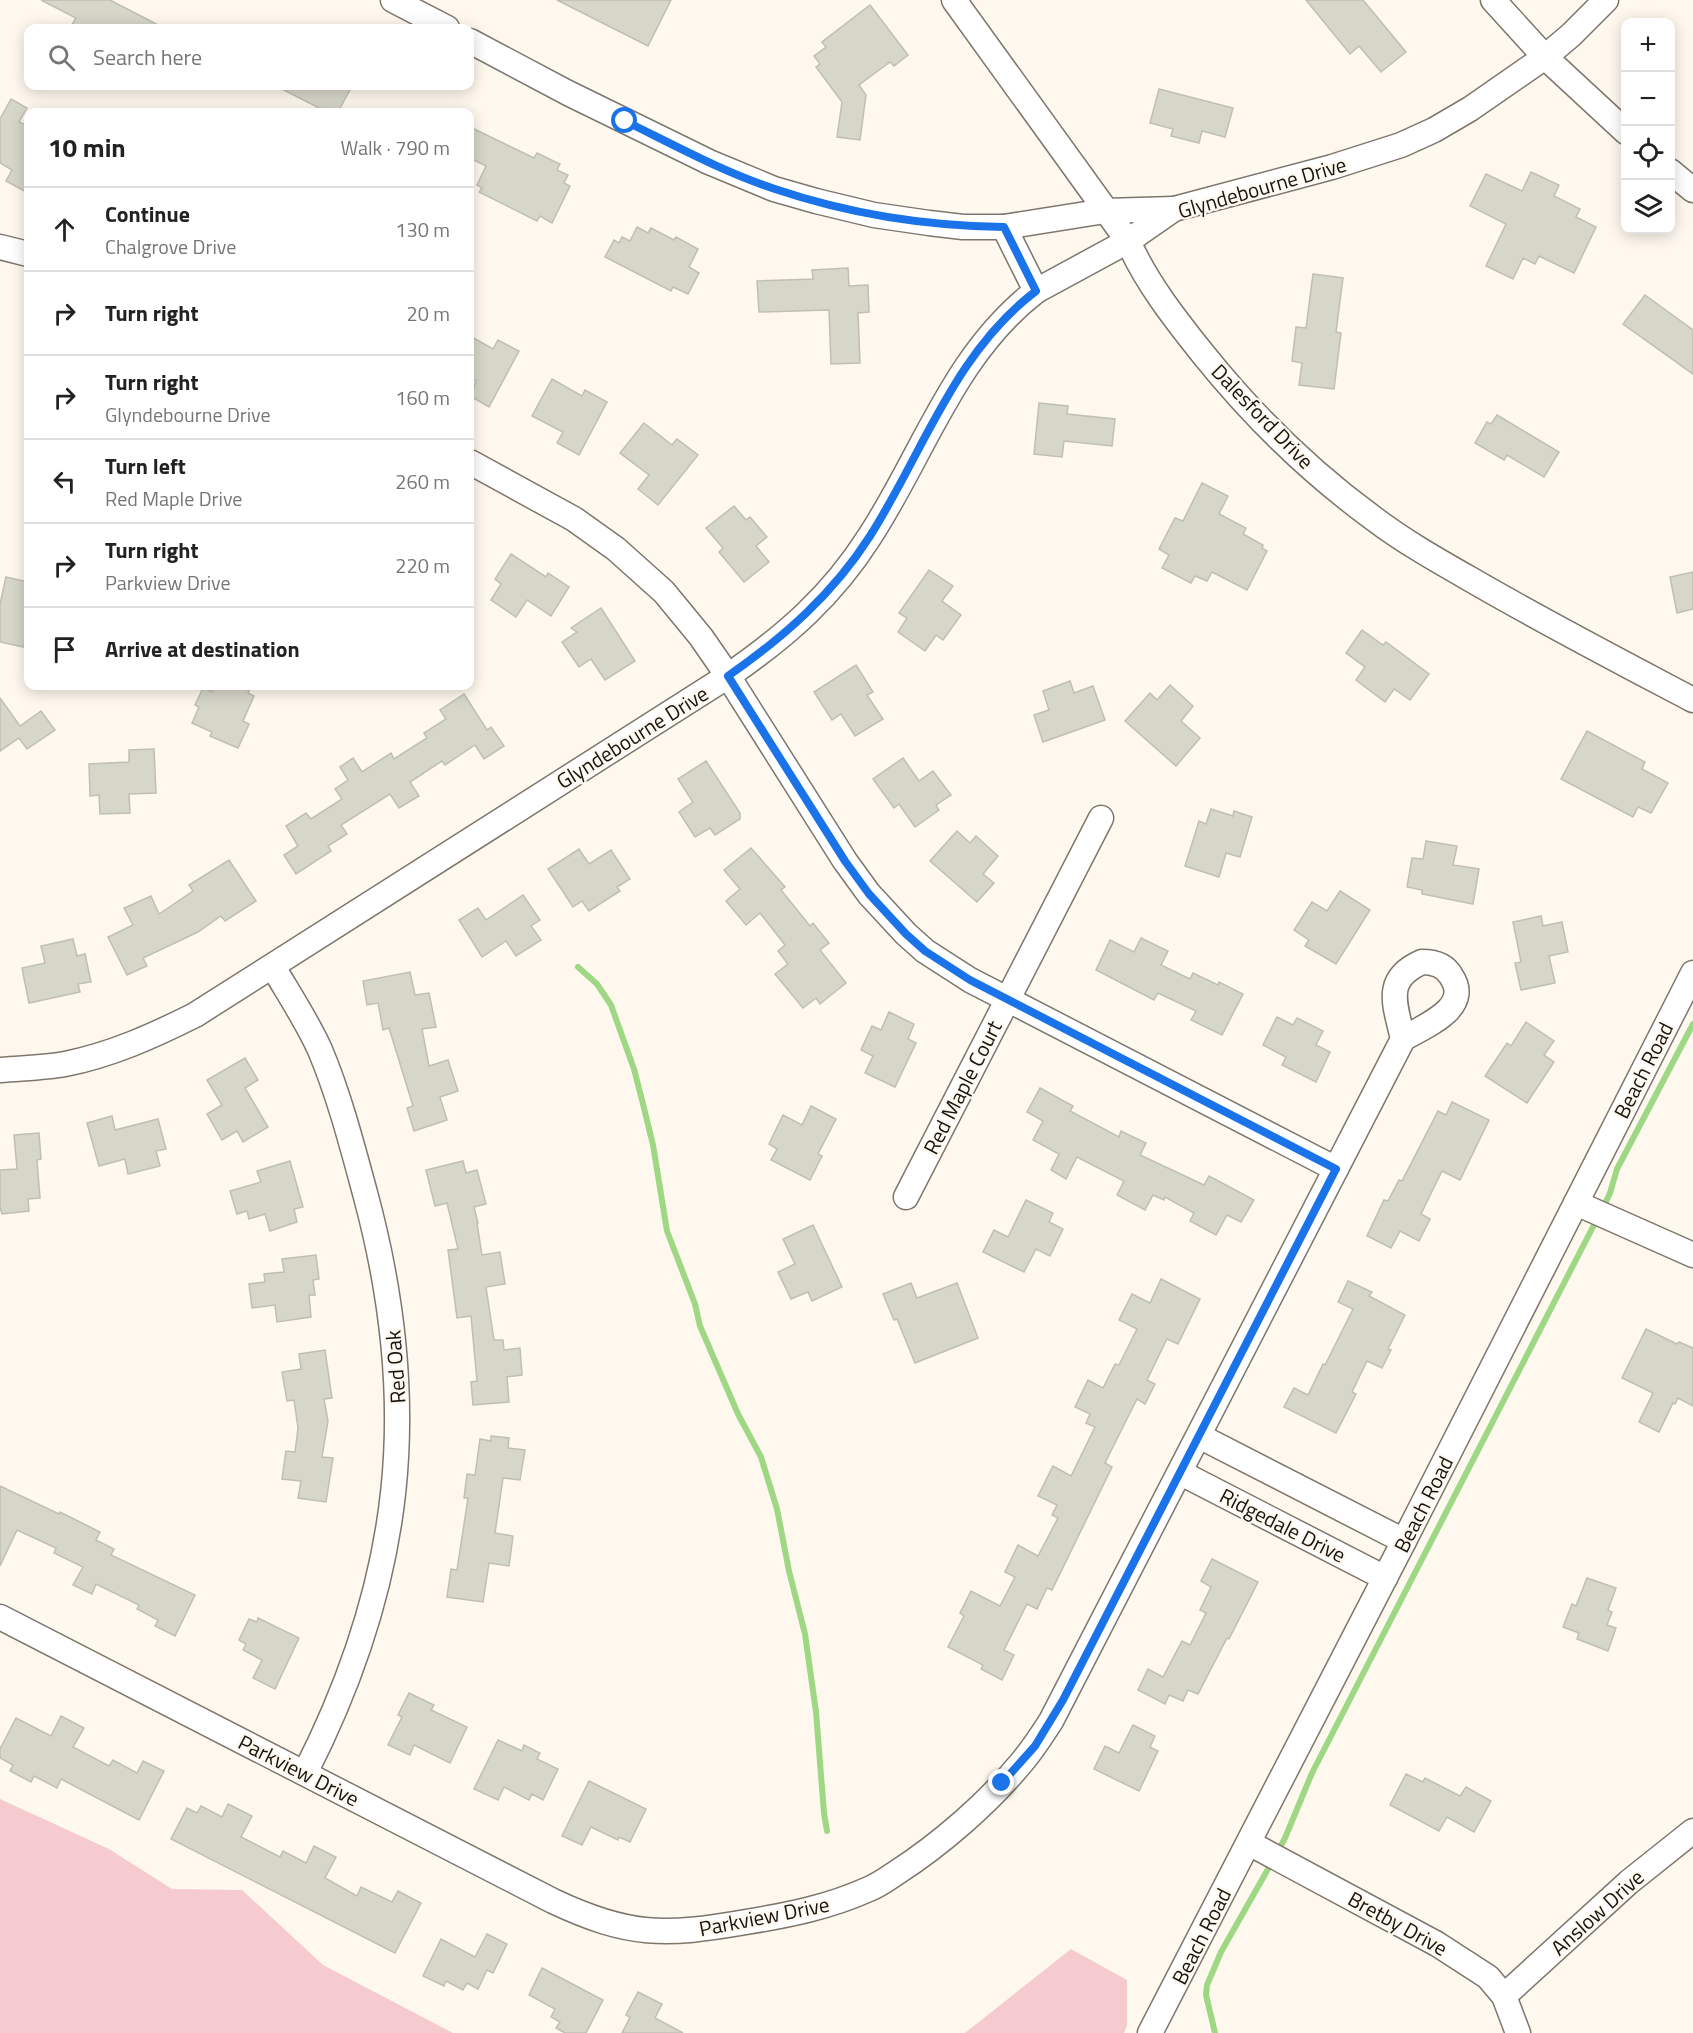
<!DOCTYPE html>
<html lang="en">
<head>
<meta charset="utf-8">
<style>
	body { margin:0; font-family:"Titillium Web",sans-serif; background:#f2f2f2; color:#222 }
	.controls { position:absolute; right:18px; top:18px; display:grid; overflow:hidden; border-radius:12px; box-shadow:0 3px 15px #0003 }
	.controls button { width:54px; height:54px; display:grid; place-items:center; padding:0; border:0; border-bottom:2px solid #e0e0e0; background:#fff; color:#222; font:30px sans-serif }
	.stop { position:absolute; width:18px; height:18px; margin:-14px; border:4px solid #1a73e8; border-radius:50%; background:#fff }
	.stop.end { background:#1a73e8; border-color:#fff; box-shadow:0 2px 6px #0008 }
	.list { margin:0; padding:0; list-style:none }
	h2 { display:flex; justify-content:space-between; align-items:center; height:78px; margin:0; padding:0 24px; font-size:26px }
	h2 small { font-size:20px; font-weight:400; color:#767676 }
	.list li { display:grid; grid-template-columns:39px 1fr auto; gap:18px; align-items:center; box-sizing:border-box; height:84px; padding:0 24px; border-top:2px solid #e0e0e0 }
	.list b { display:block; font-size:22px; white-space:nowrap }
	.list p { margin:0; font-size:20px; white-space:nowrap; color:#767676 }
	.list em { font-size:20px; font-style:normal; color:#767676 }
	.icon { flex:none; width:33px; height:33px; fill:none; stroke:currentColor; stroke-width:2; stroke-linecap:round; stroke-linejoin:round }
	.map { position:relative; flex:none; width:1693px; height:2033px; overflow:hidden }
	.search { position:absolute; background:#fff; box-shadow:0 3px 15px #0003; left:24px; top:24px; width:450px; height:66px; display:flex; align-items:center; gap:15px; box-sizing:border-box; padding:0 21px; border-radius:12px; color:#767676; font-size:22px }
	.panel { position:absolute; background:#fff; box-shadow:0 3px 15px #0003; left:24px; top:108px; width:450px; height:582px; border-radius:12px }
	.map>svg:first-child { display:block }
	.green { fill:#f6cbcf }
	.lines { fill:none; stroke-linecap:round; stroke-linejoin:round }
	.stream { stroke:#9fd884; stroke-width:6 }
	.building { fill:#d6d6c9; stroke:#bfbfb2; stroke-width:1.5 }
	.minor-casing { stroke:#7e766c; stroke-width:27 }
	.minor { stroke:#fff; stroke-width:24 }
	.route { stroke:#1a73e8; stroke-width:8 }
	.labels { text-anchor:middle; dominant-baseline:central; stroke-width:4.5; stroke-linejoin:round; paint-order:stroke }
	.street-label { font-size:21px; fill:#171410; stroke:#fef8ef }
</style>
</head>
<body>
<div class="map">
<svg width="1693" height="2033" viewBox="0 0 1693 2033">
	<rect width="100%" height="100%" fill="#fef8ef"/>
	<g class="green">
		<path d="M0,1799L109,1849L172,1889L242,1890L323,1965L453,2033H0Z"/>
		<path d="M1071,1949L1127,1980V2026L1124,2033H965Z"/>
	</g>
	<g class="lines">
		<g class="stream">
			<path d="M578,967L597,984L611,1005L634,1069L643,1104L653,1145L667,1231L695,1304L700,1326L738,1414L761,1457L777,1509L789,1571L805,1634L816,1712L824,1813L827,1831"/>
			<path d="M1603,1208L1610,1193L1617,1169L1693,1024"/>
			<path d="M1277,1853L1285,1838L1312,1773L1598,1217"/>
			<path d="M1215,2033L1206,1995L1207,1985L1221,1952L1272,1862"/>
		</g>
	</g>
	<g class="building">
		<path d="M41,0H110L164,28H70L76,18Z"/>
		<path d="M557,0H671L648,46Z"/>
		<path d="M1306,0H1363L1406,52L1381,72L1359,46L1350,54Z"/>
		<path d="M870,5L908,55L894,66L890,62L859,85L866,95L860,140L837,137L842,102L816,67L820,64L814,56L826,47L822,42Z"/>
		<path d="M276,86H352L338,112H327Z"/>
		<path d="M1159,89L1233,108L1225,137L1202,131L1199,143L1171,136L1173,129L1150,123Z"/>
		<path d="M11,99L27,108L19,122L28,126V193L6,181L12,170L0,163V119Z"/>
		<path d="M470,127L534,158L537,153L560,164L557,170L568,175L564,183L570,186L552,223L540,216L537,221L479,192L482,188L477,185L486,166L470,158Z"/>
		<path d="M1531,172L1559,185L1554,196L1580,209L1576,217L1596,227L1574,273L1539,256L1535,264L1523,258L1513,279L1486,266L1506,224L1470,206L1486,174L1522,191Z"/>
		<path d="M637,227L648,233L651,228L674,240L676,237L698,249L689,267L699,273L688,294L673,287L671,291L605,257L614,240L619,243L622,237L630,241Z"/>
		<path d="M848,268L849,286L868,285L869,312L858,313L860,363L831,364L829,310L759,312L757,281L813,279L812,270Z"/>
		<path d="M1313,274L1343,278L1336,332L1341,333L1334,389L1299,385L1302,363L1292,361L1296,327L1306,328Z"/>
		<path d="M1645,295L1693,330V374L1623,324Z"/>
		<path d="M470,336L493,349L498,340L519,351L489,407L470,396L476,381L470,378Z"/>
		<path d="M552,379L582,396L585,390L607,402L579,455L557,443L563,432L532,416Z"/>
		<path d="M1039,403L1068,406L1067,414L1115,419L1112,446L1064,441L1062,457L1034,454Z"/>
		<path d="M1497,415L1559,452L1544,477L1507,455L1504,460L1475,443L1487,422L1491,424Z"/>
		<path d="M644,423L672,445L677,439L698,455L658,505L638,489L649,475L620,453Z"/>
		<path d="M1202,483L1228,496L1219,514L1246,528L1243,534L1263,545L1262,548L1267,551L1247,590L1212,572L1207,581L1195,576L1191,583L1162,568L1169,555L1159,549L1175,518L1183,521Z"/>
		<path d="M734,506L746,520L750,517L767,537L756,546L769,562L744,582L719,552L723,548L706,528Z"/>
		<path d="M511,554L546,577L548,573L569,587L551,616L527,600L516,617L491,600L501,584L495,579Z"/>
		<path d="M929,570L953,586L942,601L961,615L943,640L936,635L925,651L898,632L907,618L899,613Z"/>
		<path d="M1693,572V609L1677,613L1670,577Z"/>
		<path d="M6,577L28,582V624L24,647L0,642V604Z"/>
		<path d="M601,608L635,661L605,680L591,659L579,667L562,642L577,632L571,628Z"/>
		<path d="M1362,630L1383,645L1386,642L1429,674L1410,700L1394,689L1385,702L1356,680L1365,667L1346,653Z"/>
		<path d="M856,665L873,692L867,695L883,719L855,736L841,714L832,720L814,692Z"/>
		<path d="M1070,681L1074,693L1093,686L1105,720L1043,742L1034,715L1049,710L1043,691Z"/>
		<path d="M1170,685L1193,706L1181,721L1200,738L1176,766L1125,721L1150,693L1157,700Z"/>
		<path d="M214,686H251L248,693L254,696L243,721L249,724L238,748L210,736L212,732L192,723L199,707L195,705L203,688L212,692Z"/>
		<path d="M464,694L487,730L491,727L504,746L484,759L475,745L445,765L442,761L410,782L419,796L399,808L390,794L341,825L347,834L328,846L331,851L296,874L284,855L298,846L286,826L306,813L311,819L342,799L335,789L348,780L340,767L353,758L362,772L391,753L394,759L427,738L424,733L446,719L440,710Z"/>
		<path d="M0,698L20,726L41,711L55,730L27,749L19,738L0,751Z"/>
		<path d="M1587,731L1645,762L1642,769L1668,783L1651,813L1638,807L1633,817L1561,779Z"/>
		<path d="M154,749L156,793L129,794L130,813L100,814L99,795L90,796L89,764L129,762V750Z"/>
		<path d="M903,758L919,781L933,771L951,795L936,805L939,810L915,827L899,804L894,808L873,779Z"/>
		<path d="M706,761L740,813V819L715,835L710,828L695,837L679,812L693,802L678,779Z"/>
		<path d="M1211,809L1233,816L1234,811L1252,817L1240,857L1226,853L1219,877L1185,866L1199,821L1206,824Z"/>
		<path d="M957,831L970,843L976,836L998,856L983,874L994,883L977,902L930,861Z"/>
		<path d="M1426,841L1457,846L1453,865L1479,869L1473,904L1422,894V890L1407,887L1412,858L1423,859Z"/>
		<path d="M751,848L785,887L781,890L810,926L813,923L829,943L820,950L846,983L820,1004L816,998L803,1008L775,974L788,964L778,951L785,945L760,913L746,925L726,901L740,889L724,870Z"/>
		<path d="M579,849L589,864L611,850L630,879L617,887L620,891L589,911L582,901L573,907L548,869Z"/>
		<path d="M229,860L256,901L225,921L221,916L198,932L143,958L147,966L127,975L108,937L133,925L124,908L151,896L159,914L193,891L189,885Z"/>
		<path d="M1340,891L1370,910L1336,964L1305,946L1309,940L1294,930L1312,902L1327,911Z"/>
		<path d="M523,895L540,920L531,926L541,940L516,956L506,941L482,957L459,920L478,908L486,920Z"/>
		<path d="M1541,916L1543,926L1562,922L1568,952L1549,956L1555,983L1521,990L1515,963L1521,962L1513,922Z"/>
		<path d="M1141,938L1168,951L1161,965L1190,979L1193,973L1218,985L1219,982L1243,994L1222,1035L1191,1020L1196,1011L1158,993L1154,1000L1096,970L1110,940L1134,952Z"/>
		<path d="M73,939L77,956L85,954L91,982L78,984L80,992L29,1003L22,968L45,963L41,946Z"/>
		<path d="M410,972L415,995L429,993L436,1027L422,1029L429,1066L448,1060L458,1091L440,1097L447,1120L414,1131L407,1108L413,1106L389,1028L383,1030L378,1003L367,1005L363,981Z"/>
		<path d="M889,1012L914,1024L908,1039L916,1043L895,1087L865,1073L873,1056L861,1050L872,1026L881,1030Z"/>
		<path d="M1277,1017L1293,1025L1297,1018L1323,1031L1316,1045L1330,1052L1316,1082L1282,1065L1286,1057L1263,1045Z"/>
		<path d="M1526,1022L1554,1041L1544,1055L1554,1062L1527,1103L1485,1076L1507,1043L1511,1046Z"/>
		<path d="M245,1058L258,1080L245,1088L268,1127L243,1142L237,1131L222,1140L207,1114L222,1105L207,1080Z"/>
		<path d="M1040,1088L1073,1106L1070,1111L1119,1137L1121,1131L1146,1143L1140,1155L1204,1185L1209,1176L1254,1200L1241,1222L1227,1215L1216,1235L1190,1221L1194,1213L1165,1197L1164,1200L1153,1195L1145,1210L1117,1195L1124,1181L1077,1157L1066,1179L1051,1170L1059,1154L1033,1140L1043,1121L1027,1112Z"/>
		<path d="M1452,1102L1489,1120L1460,1180L1442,1171L1421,1214L1430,1219L1419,1241L1400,1231L1391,1248L1367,1236L1384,1200L1388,1201L1399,1180L1402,1181L1438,1111L1446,1115Z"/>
		<path d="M811,1106L836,1119L818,1154L822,1156L810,1180L771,1160L777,1149L769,1144L783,1115L802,1125Z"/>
		<path d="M112,1116L115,1130L158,1119L166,1149L156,1151L160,1166L128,1174L125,1159L99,1166L87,1123Z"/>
		<path d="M39,1133L41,1159L37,1160L40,1198L28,1199L29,1211L2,1214L0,1207V1170L17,1169L14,1135Z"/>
		<path d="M290,1161L303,1207L294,1209L297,1222L270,1231L265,1214L249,1219L247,1211L237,1214L230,1191L261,1182L257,1171Z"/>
		<path d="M463,1161L466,1173L477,1170L486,1204L474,1207L478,1223H477L482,1255L500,1252L505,1284L486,1287L494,1340H503L504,1350L520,1348L522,1375L507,1377L509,1402L473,1405L471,1382L477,1381L471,1316L457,1318L448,1250L458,1249L447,1203L435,1206L426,1170Z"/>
		<path d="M1026,1200L1053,1213L1049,1222L1063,1229L1050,1256L1036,1249L1024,1272L983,1252L994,1230L1008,1237Z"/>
		<path d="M813,1225L842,1287L812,1301L808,1292L791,1299L778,1272L795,1264L783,1239Z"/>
		<path d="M316,1255L319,1279L313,1280L315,1295H309L311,1317L277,1322L275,1305L252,1308L249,1284L265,1282L264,1274L284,1272L282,1259Z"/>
		<path d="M1161,1279L1200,1299L1178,1344L1167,1339L1147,1380L1155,1384L1145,1404L1137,1399L1105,1463L1112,1467L1052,1590L1047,1588L1037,1609L1027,1604L1004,1650L1014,1655L1002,1680L981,1669L983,1665L948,1647L964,1616L960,1613L971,1591L1000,1606L1015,1577L1005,1572L1018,1545L1038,1556L1058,1518L1052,1515L1057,1505L1038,1496L1053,1466L1071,1476L1095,1427L1086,1423L1090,1414L1075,1407L1088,1380L1103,1388L1115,1364L1119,1365L1137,1329L1119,1320L1132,1294L1150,1303Z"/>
		<path d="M1348,1281L1372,1292L1369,1296L1405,1315L1388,1349L1391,1350L1382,1368L1367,1361L1352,1392L1356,1394L1336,1433L1284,1407L1294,1388L1308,1395L1323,1364L1325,1365L1353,1309L1338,1302Z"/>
		<path d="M911,1283L917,1298L957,1283L978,1338L915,1363L897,1319L894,1320L883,1294Z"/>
		<path d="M1646,1329L1677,1344L1679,1342L1693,1348V1406L1678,1398L1675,1404L1673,1403L1659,1432L1639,1422L1653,1393L1622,1378Z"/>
		<path d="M325,1350L332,1398L324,1399L328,1421L322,1457L333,1458L326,1502L298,1498L301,1481L282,1479L286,1451L295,1452L298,1428L294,1400L287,1401L282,1372L301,1369L299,1354Z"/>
		<path d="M491,1436L509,1438L508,1448L525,1450L520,1480L503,1478L495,1533L513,1536L509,1566L489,1563L483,1602L447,1597L451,1569L457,1570L468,1498H464L467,1474L475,1475L480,1439L491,1441Z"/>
		<path d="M0,1486L59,1514L60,1512L100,1532L96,1540L114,1549L111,1555L195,1595L175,1636L155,1626L158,1620L137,1609L139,1605L96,1584L92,1594L73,1585L83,1567L54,1553L56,1548L17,1530L0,1566Z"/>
		<path d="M1212,1559L1258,1582L1229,1639L1227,1638L1198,1694L1188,1690L1183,1701L1169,1695L1165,1704L1138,1690L1148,1669L1163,1677L1182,1641L1190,1645L1206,1613L1200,1610L1211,1587L1201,1581Z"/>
		<path d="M1587,1578L1616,1588L1608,1610L1612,1612L1607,1625L1616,1628L1608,1651L1577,1639L1579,1633L1563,1627L1572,1604L1576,1606Z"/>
		<path d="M258,1618L299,1638L275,1689L253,1678L262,1660L243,1650L246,1644L239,1640L249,1619L257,1622Z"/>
		<path d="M409,1693L434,1705L431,1710L467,1727L450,1763L414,1745L410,1755L388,1745L402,1717L398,1715Z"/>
		<path d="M61,1716L84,1728L73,1747L109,1766L113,1760L137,1773L143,1761L164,1771L139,1820L61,1779L57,1788L34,1776L31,1782L10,1771L13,1765L0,1758V1749L16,1718L51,1736Z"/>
		<path d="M1133,1725L1155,1736L1150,1747L1158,1751L1139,1791L1094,1769L1105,1746L1119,1753Z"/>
		<path d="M498,1740L522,1751L524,1745L540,1753L537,1759L558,1769L543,1800L532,1794L529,1800L504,1787L498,1800L474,1789Z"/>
		<path d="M1406,1774L1423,1782L1425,1778L1460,1796L1466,1787L1491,1801L1474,1832L1447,1817L1439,1831L1390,1805Z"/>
		<path d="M589,1781L646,1809L630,1842L619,1837L618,1840L591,1827L582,1845L562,1836Z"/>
		<path d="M228,1804L252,1816L241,1837L280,1857L283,1851L306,1863L314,1846L336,1857L325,1878L357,1896L361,1887L392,1902L398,1891L421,1903L395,1953L171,1839L187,1808L197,1813L201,1806L222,1817Z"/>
		<path d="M487,1934L507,1944L493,1973L487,1970L478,1989L467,1983L463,1990L446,1981L444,1986L423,1976L441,1939L475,1957Z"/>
		<path d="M542,1968L603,2000L586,2033H565L556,2028L560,2022L551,2017L555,2009L529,1995Z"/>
		<path d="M638,1992L662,2004L655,2018L683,2033H622L630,2017L626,2015Z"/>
	</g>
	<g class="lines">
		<defs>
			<g id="minor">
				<path d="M393,0L447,28"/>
				<path d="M954,0L1128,241C1146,282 1175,319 1203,354C1252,415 1310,472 1373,518C1406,543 1442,563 1477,583C1548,624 1621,662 1693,700"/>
				<path d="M1493,0L1545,57L1626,132"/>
				<path d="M470,41L568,93L709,162L774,189L816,201L874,215L929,223L963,227H1004L1105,211L1174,209"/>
				<path d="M1670,171L1693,190"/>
				<path d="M1004,227L1036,291"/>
				<path d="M0,247L28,254"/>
				<path d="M470,462L574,519L616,549L664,592L701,637L728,676L845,861L869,894L906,934L925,951L970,980L1336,1169"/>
				<path d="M273,967C289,994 307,1021 320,1050C339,1095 352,1145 365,1193C422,1403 404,1579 305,1773"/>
				<path d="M0,1070C21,1068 44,1068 65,1064C111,1055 153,1036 195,1015L728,676C786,636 832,596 870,536C924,453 954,354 1036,291L1128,241L1174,209L1332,167L1401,145L1434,130L1470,109L1545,57L1571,35L1606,0"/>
				<path d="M906,1197L1101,818"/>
				<path d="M1576,1203L1693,1255"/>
				<path d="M1199,1436L1404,1541"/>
				<path d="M1181,1473L1385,1578"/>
				<path d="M0,1617L553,1901C629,1937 665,1936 746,1922C789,1915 829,1907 869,1889C879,1885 887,1879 896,1873C941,1844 988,1803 1022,1762C1033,1749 1042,1735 1051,1721L1403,1039C1424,1026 1473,1008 1451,976C1445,965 1434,962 1422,962C1383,979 1395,1004 1403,1039"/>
				<path d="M1249,1843L1437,1944L1488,1977L1504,1996L1518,2033"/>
				<path d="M1504,1996L1629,1882L1693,1831"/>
				<path d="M1150,2033L1404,1541L1693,973"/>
			</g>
		</defs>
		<use href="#minor" class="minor-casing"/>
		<use href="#minor" class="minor"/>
	</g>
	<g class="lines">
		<path class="route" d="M625,121C674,145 723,172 775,189C849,214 927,226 1004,227L1036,291C954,353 923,453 870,536C833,594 784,637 728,676L845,861L869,894L906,934L925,951L970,980L1336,1169L1063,1700L1035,1746L1002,1783"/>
	</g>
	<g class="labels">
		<g class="street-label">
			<text transform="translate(1262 187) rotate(-16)">Glyndebourne Drive</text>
			<text transform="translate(1263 416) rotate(46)">Dalesford Drive</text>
			<text transform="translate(632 737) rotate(-32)">Glyndebourne Drive</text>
			<text transform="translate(1643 1070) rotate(-63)">Beach Road</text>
			<text transform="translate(962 1087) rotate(-63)">Red Maple Court</text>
			<text transform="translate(395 1367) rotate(-94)">Red Oak</text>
			<text transform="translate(1423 1504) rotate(-63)">Beach Road</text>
			<text transform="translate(1283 1525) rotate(27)">Ridgedale Drive</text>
			<text transform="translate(299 1770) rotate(27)">Parkview Drive</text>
			<text transform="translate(1597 1912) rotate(-42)">Anslow Drive</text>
			<text transform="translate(764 1916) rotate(-11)">Parkview Drive</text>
			<text transform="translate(1398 1923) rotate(29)">Bretby Drive</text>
			<text transform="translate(1201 1936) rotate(-63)">Beach Road</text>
		</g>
	</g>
</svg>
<div class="controls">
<button>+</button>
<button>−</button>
<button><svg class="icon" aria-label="locate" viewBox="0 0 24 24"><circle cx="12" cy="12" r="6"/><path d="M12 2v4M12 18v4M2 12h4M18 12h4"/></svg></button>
<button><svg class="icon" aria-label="layers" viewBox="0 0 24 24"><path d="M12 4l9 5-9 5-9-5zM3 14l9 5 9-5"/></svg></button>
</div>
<div class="stop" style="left:625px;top:121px"></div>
<div class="stop end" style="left:1002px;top:1783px"></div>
<div class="search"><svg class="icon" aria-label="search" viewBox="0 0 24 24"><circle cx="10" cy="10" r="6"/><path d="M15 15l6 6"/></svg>Search here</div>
<section class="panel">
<h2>10 min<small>Walk · 790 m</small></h2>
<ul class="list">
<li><svg class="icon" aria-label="ahead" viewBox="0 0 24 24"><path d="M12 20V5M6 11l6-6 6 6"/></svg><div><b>Continue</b><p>Chalgrove Drive</p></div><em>130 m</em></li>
<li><svg class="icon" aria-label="right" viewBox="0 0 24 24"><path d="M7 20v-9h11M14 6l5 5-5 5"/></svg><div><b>Turn right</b></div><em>20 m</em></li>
<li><svg class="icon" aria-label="right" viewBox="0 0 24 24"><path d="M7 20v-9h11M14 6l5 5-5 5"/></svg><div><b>Turn right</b><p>Glyndebourne Drive</p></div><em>160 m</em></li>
<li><svg class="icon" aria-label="left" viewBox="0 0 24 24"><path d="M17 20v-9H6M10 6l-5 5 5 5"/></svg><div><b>Turn left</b><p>Red Maple Drive</p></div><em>260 m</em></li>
<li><svg class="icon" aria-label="right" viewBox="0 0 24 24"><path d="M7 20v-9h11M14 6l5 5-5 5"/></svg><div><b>Turn right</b><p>Parkview Drive</p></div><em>220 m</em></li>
<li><svg class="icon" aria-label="arrive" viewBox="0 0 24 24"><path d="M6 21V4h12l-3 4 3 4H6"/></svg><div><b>Arrive at destination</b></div></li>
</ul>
</section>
</div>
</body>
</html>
